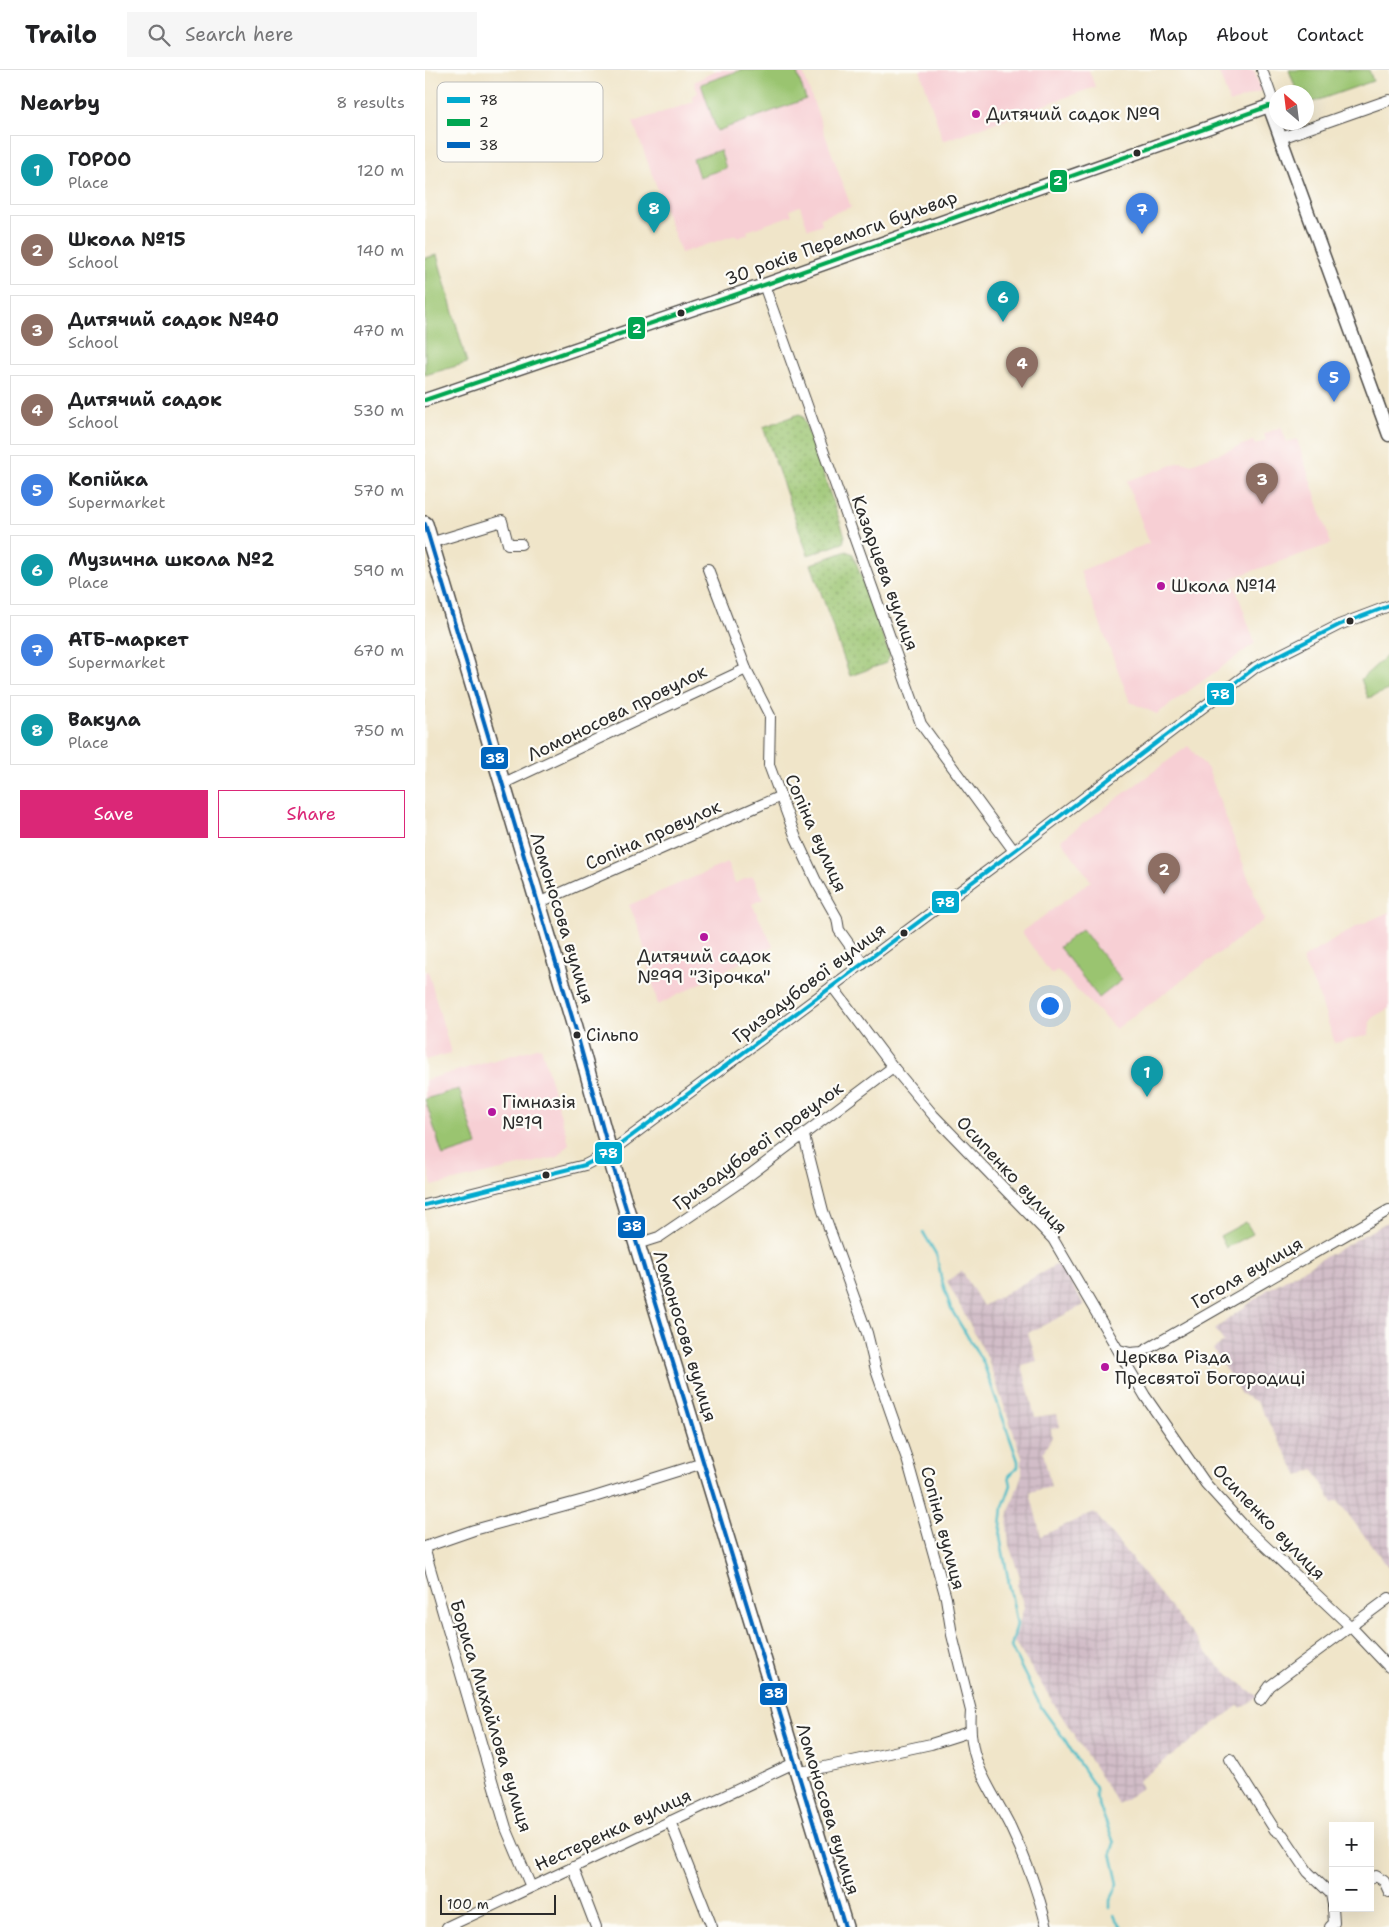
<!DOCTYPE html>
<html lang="en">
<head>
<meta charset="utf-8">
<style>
	body { margin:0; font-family:"Shantell Sans",sans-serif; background:#f6f6f6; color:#202124 }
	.controls { position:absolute; right:15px; bottom:15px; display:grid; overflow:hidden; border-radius:0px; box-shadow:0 5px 20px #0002 }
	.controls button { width:45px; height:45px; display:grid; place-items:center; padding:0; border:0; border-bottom:1px solid #e0e0e0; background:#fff; color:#202124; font:25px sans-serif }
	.compass { position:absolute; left:844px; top:15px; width:45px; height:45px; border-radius:50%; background:#fff; box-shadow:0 5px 20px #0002; rotate:332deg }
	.scale { position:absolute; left:15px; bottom:12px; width:116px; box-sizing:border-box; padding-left:5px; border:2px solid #2b2b2b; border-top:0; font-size:14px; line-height:18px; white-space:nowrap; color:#2b2b2b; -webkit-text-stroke:4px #fdfcf7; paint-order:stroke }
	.you { position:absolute; left:624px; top:935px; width:18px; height:18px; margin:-12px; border:4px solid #fff; border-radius:50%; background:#1a73e8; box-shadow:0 0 0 8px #1a73e833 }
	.badge { display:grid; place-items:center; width:32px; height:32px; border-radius:50%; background:#db2777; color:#fff; font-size:16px; font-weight:700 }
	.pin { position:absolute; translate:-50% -41px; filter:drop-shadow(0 1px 2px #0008) }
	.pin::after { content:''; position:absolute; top:26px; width:18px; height:15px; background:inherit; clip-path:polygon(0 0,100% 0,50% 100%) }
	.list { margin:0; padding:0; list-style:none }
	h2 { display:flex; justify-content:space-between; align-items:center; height:65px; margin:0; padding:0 20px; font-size:21px }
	h2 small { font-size:16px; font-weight:400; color:#757577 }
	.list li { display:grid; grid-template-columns:32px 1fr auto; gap:15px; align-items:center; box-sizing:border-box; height:70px; margin:0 10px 10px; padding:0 10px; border:1px solid #e0e0e0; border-radius:0px }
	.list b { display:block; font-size:19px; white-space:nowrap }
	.list p { margin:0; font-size:16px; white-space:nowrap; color:#757577 }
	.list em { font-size:16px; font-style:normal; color:#757577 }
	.actions { display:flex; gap:10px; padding:15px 20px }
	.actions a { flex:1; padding:11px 0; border:1px solid #db2777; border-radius:0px; text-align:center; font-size:18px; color:#db2777 }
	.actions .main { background:#db2777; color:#fff }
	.icon { flex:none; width:28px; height:28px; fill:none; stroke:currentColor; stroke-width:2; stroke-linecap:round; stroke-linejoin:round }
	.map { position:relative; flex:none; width:964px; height:1857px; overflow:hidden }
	header { display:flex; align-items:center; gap:30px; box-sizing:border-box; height:70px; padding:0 25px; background:#fff; border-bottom:1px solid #e0e0e0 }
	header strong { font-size:24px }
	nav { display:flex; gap:28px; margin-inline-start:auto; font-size:18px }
	.search { width:350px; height:45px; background:#f6f6f6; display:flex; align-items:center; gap:12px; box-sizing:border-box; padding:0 18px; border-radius:0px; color:#757577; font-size:19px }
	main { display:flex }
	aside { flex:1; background:#fff }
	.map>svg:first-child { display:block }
	.built { fill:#f7cfd4 }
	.industrial { fill:url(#industrial-grid) }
	.grass { fill:url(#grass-dots); stroke:#62784e }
	.park { fill:#9ac470; stroke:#62784e }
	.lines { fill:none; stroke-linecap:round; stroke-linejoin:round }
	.stream { stroke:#4fbdc8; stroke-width:2.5 }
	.minor-casing { stroke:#494743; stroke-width:12 }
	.major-casing { stroke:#494743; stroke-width:15 }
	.highway-casing { stroke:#494743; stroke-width:18 }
	.minor { stroke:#fff; stroke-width:10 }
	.major { stroke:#fff; stroke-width:12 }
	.highway { stroke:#fff; stroke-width:15 }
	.bus-1-casing { stroke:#fdfcf7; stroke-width:8 }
	.bus-2-casing { stroke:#fdfcf7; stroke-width:8 }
	.bus-3-casing { stroke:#fdfcf7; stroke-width:8 }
	.bus-1 { stroke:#00a9ce; stroke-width:4 }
	.bus-2 { stroke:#00a651; stroke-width:4 }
	.bus-3 { stroke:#0065bd; stroke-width:4 }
	.poi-dot { fill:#b5179e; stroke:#fdfcf7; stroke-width:2 }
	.bus-dot { fill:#2b2b2b; stroke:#fdfcf7; stroke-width:2 }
	.labels { text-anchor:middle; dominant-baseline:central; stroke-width:4.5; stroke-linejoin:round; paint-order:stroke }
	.bus-label { font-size:17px; fill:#2b2b2b; stroke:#fdfcf7; text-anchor:start }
	.poi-label { font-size:18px; fill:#2b2b2b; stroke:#fdfcf7; text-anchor:start }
	.street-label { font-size:18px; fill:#2b2b2b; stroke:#fdfcf7 }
	.key { fill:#fdfcf7; stroke:#bebdba; stroke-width:1 }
	.key-label { font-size:14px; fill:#2b2b2b }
	.line-badge { stroke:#fdfcf7; stroke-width:2 }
	.badge-label { font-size:14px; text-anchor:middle; font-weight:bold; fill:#fff }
</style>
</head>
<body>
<header>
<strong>Trailo</strong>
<div class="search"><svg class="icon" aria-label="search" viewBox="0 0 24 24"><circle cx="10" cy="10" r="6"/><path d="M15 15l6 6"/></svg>Search here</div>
<nav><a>Home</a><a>Map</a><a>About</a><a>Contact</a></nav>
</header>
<main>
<aside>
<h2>Nearby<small>8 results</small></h2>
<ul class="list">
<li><span class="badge" style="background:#0f9aa8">1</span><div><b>ГОРОО</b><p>Place</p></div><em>120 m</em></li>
<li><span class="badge" style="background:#8d6e63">2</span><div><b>Школа №15</b><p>School</p></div><em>140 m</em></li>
<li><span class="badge" style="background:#8d6e63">3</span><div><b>Дитячий садок №40</b><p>School</p></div><em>470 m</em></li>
<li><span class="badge" style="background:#8d6e63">4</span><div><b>Дитячий садок</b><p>School</p></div><em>530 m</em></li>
<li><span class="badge" style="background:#3f7fe0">5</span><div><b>Копійка</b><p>Supermarket</p></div><em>570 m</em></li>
<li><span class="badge" style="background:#0f9aa8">6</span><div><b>Музична школа №2</b><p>Place</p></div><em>590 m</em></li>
<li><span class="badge" style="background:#3f7fe0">7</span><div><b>АТБ-маркет</b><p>Supermarket</p></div><em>670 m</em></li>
<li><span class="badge" style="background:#0f9aa8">8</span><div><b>Вакула</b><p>Place</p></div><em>750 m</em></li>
</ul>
<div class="actions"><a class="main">Save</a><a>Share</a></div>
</aside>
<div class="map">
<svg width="964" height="1857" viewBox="0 0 964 1857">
	<defs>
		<pattern id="industrial-grid" width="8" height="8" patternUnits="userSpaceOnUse" patternTransform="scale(1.25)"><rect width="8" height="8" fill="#d2bdc8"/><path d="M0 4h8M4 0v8" fill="none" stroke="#b4a3ac"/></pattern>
		<pattern id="grass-dots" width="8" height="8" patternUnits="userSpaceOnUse" patternTransform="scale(1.25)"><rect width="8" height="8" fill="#9ac470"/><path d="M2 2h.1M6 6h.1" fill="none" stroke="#7e9f5c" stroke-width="1.8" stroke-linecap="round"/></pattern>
	</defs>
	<rect width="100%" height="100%" fill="#fdfcf7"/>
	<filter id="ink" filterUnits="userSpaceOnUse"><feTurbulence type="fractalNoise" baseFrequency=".02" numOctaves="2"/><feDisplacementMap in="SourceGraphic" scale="10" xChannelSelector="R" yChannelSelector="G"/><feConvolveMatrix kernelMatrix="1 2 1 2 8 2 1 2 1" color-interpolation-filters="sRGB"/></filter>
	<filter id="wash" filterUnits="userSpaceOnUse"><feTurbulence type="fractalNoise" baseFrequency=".0096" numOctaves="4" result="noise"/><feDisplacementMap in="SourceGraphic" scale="20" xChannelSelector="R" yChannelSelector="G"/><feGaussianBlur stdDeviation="1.12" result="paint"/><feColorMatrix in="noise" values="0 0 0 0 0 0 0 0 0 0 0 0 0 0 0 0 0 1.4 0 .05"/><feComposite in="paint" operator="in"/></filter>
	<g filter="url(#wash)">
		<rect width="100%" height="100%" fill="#f0e5c9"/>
		<g class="built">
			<path d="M292,0H377L426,137L395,148L397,154L383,159L375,136L365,140L367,145L322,161L323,164L313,168L311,165L256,183L208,52L269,32L267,26L273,23L269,12Z"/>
			<path d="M495,0H664L670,17L518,71Z"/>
			<path d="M793,0H829L836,21L805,33Z"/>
			<path d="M856,357L862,372L872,369L906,474L807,508L830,573L732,644L705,632L655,501L724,473L702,411L756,392L766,394L828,371L830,375L841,370L839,364Z"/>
			<path d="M763,676L783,699L839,850L691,959L632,900L626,904L597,862L666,811L636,770Z"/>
			<path d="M302,793L310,813L328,806L338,829L327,834L348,876L233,935L214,858L204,835Z"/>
			<path d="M964,842V938L950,946L945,952L944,965L910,973L894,926L877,889L930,857Z"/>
			<path d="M3,901L26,983L0,990V902Z"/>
			<path d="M116,977L144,1074L133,1087L7,1116L0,1088V1010Z"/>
		</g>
		<g class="industrial">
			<path d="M964,1151V1498L913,1431L908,1433L889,1399L874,1406L832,1332L816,1324L788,1279L799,1272L790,1259L842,1220Z"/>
			<path d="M634,1193L659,1235L603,1263L612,1291L597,1295L610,1347L632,1344L635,1357L626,1359L627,1367L618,1382L626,1417L605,1422L616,1466L669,1442L792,1595L833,1627L816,1638L814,1635L713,1711L717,1718L693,1734L589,1571L599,1537L592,1514L595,1507L584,1475L582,1455L584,1442L597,1404V1387L562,1287L522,1211L537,1201L558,1236Z"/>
		</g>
		<g class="grass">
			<path d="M374,344L378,347L420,466L418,473L383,485L338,357Z"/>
			<path d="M422,481L428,484L465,586L461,593L425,606L386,494Z"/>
		</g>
		<g class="park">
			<path d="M316,0H371L381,29L292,61L276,14Z"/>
			<path d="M864,0H944L948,11L882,34V22H872Z"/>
			<path d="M295,80L301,98L274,107L268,89Z"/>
			<path d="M12,185L42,293L0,305V188Z"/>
			<path d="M964,584V620L943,628L936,609Z"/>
			<path d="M657,859L697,910L674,928L634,877Z"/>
			<path d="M34,1019L52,1075L18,1086L0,1029Z"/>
			<path d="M821,1152L828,1164L801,1178L795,1166Z"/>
		</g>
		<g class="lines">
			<g class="stream">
				<path d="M498,1162L512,1186L516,1208L526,1239L558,1292L593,1391V1397L584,1406L586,1415L578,1437L575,1467L592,1554L586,1577L616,1637L640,1670L653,1692L671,1718V1727L689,1773L686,1783L693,1814L685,1830V1838"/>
				<path d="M689,1845L697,1857"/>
			</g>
		</g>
	</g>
	<g filter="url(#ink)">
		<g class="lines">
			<defs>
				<g id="minor">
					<path d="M837,0L847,28L844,36"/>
					<path d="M856,68L964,30"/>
					<path d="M339,215L496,654L589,781"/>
					<path d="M5,473L77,451L83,474H96"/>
					<path d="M283,499L321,599L345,646L344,695L371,768L391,811L412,848L414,860L438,894"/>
					<path d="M77,714L321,599"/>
					<path d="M113,833L356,726"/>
					<path d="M407,916L468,997L509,1046L628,1169L720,1326L781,1414L820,1457L926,1557L964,1597"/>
					<path d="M379,1066L398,1141L442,1263L451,1300L482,1389L521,1528L527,1565L546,1641C542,1692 563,1713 585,1756C601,1789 613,1821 622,1857"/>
					<path d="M0,1135L160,1095L185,1082L605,769L831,597L914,555L964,536"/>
					<path d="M212,1174L234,1167L318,1110L468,997"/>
					<path d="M694,1280L705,1283L717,1282L964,1140"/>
					<path d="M0,1477L49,1460L166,1428L278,1393"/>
					<path d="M0,1481L81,1758L106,1817"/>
					<path d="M835,1630L845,1616L964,1528"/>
					<path d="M805,1689L850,1760L858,1765L883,1802L906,1824L908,1835"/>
					<path d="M372,1703L506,1674L544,1662"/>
					<path d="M245,1751L287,1857"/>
					<path d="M148,1797L171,1857"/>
					<path d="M945,1809L951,1806L959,1811L964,1822"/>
					<path d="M22,1857L369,1693"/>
					<path d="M905,1857L909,1853L908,1838"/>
				</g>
				<path id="major" d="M0,330L339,215L844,36L964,365"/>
				<path id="highway" d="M0,454L150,957L189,1099L420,1857"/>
			</defs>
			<use href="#minor" class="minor-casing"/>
			<use href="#major" class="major-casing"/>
			<use href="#highway" class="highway-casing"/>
			<use href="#minor" class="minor"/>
			<use href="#major" class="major"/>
			<use href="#highway" class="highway"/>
			<defs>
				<path id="bus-1" d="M0,1135L160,1095L185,1082L605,769L831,597L914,555L964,536"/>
				<path id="bus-2" d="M0,330L339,215L844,36"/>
				<path id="bus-3" d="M0,454L150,957L189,1099L420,1857"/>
			</defs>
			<use href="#bus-1" class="bus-1-casing"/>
			<use href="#bus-2" class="bus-2-casing"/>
			<use href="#bus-3" class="bus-3-casing"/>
			<use href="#bus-1" class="bus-1"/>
			<use href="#bus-2" class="bus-2"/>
			<use href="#bus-3" class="bus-3"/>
		</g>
	</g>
	<g class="poi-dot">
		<circle cx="551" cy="44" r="5"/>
		<circle cx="736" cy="516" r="5"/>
		<circle cx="279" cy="867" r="5"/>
		<circle cx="67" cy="1042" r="5"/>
		<circle cx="680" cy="1297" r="5"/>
	</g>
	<g class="bus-dot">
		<circle cx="712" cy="83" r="4.5"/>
		<circle cx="256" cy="243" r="4.5"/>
		<circle cx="925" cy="551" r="4.5"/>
		<circle cx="479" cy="863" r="4.5"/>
		<circle cx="152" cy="965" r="4.5"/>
		<circle cx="121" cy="1105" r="4.5"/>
	</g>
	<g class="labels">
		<g class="bus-label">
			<text x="161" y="965">Сільпо</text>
		</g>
		<g class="poi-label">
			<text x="561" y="44">Дитячий садок №9</text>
			<text x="746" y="516">Школа №14</text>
			<text x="279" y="886" text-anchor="middle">Дитячий садок<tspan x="279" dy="21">№99 "Зірочка"</tspan></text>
			<text x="77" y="1032">Гімназія<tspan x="77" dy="21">№19</tspan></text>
			<text x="690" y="1287">Церква Різда<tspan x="690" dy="21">Пресвятої Богородиці</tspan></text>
		</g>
		<g class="street-label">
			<text transform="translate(416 168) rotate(-20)">30 років Перемоги бульвар</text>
			<text transform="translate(460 503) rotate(70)">Казарцева вулиця</text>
			<text transform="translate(192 643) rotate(-26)">Ломоносова провулок</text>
			<text transform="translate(391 763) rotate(66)">Сопіна вулиця</text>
			<text transform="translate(228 765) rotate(-24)">Сопіна провулок</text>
			<text transform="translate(137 848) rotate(73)">Ломоносова вулиця</text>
			<text transform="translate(384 913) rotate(-37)">Гризодубової вулиця</text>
			<text transform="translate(333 1076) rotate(-36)">Гризодубової провулок</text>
			<text transform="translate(587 1105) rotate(47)">Осипенко вулиця</text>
			<text transform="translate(822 1203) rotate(-30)">Гоголя вулиця</text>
			<text transform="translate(260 1266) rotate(73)">Ломоносова вулиця</text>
			<text transform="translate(844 1452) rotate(46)">Осипенко вулиця</text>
			<text transform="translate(518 1458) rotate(75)">Сопіна вулиця</text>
			<text transform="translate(66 1646) rotate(73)">Бориса Михайлова вулиця</text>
			<text transform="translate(403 1739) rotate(73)">Ломоносова вулиця</text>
			<text transform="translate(188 1760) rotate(-25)">Нестеренка вулиця</text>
		</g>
	</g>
	<rect x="12" y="12" width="166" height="80" rx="8" class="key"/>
	<rect x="22" y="27" width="23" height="6" fill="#00a9ce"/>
	<rect x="22" y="49" width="23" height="7" fill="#00a651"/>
	<rect x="22" y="72" width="23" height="6" fill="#0065bd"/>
	<g class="key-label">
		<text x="54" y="35">78</text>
		<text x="54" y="57">2</text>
		<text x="54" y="80">38</text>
	</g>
	<g class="line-badge">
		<rect x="624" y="99" width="19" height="24" rx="5" fill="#00a651"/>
		<rect x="202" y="246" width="19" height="24" rx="5" fill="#00a651"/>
		<rect x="781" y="612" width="29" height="24" rx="5" fill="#00a9ce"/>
		<rect x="55" y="676" width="29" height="24" rx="5" fill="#0065bd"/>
		<rect x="506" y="820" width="29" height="24" rx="5" fill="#00a9ce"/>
		<rect x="169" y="1071" width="29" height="24" rx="5" fill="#00a9ce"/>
		<rect x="192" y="1145" width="29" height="24" rx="5" fill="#0065bd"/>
		<rect x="334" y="1612" width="29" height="24" rx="5" fill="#0065bd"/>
	</g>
	<g class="badge-label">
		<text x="633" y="115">2</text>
		<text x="212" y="263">2</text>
		<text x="795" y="629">78</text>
		<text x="70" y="693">38</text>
		<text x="520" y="837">78</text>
		<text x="183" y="1088">78</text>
		<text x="207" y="1161">38</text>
		<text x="349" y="1628">38</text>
	</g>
</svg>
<div class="controls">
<button>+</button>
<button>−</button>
</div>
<svg class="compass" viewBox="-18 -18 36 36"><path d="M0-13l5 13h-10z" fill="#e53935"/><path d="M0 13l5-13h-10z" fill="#757577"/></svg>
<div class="scale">100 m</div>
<div class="you"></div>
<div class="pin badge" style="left:722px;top:1027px;background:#0f9aa8">1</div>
<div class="pin badge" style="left:739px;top:824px;background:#8d6e63">2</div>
<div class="pin badge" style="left:837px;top:434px;background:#8d6e63">3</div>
<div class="pin badge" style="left:597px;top:318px;background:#8d6e63">4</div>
<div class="pin badge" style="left:909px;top:332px;background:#3f7fe0">5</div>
<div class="pin badge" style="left:578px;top:252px;background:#0f9aa8">6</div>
<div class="pin badge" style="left:717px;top:164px;background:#3f7fe0">7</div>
<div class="pin badge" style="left:229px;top:163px;background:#0f9aa8">8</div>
</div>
</main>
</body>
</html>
